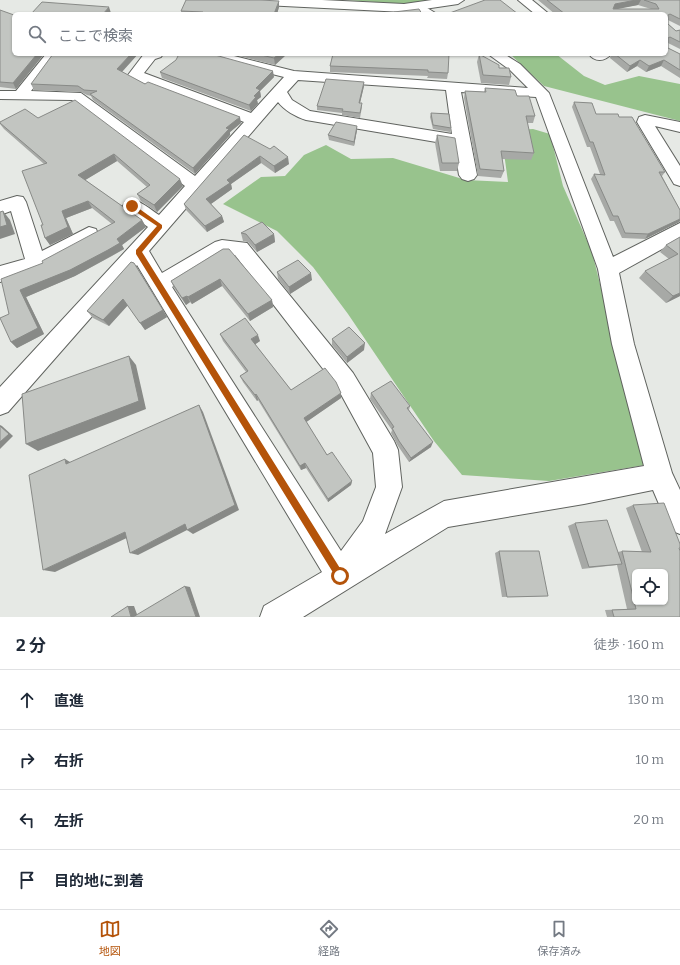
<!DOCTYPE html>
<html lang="ja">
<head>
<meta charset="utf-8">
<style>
	body { margin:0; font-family:Bitter,"Noto Sans JP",serif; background:#f2f2f3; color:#1f2937 }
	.controls { position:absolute; right:12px; bottom:12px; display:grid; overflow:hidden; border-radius:6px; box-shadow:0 1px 3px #0004 }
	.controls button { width:36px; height:36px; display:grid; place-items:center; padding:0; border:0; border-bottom:1px solid #e0e1e3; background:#fff; color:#1f2937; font:20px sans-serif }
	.stop { position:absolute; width:12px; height:12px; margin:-9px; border:3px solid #b45309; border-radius:50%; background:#fff }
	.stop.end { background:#b45309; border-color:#fff; box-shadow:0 1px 4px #0008 }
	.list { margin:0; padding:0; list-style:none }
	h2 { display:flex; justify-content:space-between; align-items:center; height:52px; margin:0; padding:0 16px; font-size:17px }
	h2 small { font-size:13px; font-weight:400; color:#747a83 }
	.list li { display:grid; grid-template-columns:26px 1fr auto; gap:12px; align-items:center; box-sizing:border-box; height:60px; padding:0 16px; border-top:1px solid #e0e1e3 }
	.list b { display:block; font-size:15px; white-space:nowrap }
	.list em { font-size:13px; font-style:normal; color:#747a83 }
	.icon { flex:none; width:22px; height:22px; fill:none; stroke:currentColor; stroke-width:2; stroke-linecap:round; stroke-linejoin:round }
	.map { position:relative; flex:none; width:680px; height:617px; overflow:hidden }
	.search { position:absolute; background:#fff; box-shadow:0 1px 3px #0004; left:12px; right:12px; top:12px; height:44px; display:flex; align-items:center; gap:10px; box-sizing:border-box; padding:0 14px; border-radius:6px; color:#747a83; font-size:15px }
	.sheet { height:292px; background:#fff }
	nav { display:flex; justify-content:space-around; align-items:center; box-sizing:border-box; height:56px; border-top:1px solid #e0e1e3; background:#fff; font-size:11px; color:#747a83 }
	nav a { display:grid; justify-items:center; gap:2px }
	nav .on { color:#b45309 }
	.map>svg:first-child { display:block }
	.forest { fill:#98c38d }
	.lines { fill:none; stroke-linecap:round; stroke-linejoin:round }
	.street-casing { stroke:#60635f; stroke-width:2 }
	.secondary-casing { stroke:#60635f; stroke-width:2 }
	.street { fill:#fff; fill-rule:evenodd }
	.secondary { fill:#fff; fill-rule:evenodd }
	.wall { fill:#a7a9a6; fill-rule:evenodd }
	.shaded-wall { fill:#888a87 }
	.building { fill:#c2c5c1; stroke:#888a87; fill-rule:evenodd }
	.route { fill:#b45309 }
</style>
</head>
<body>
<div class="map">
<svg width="680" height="617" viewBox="0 0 680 617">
	<rect width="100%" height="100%" fill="#e6e9e5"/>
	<g class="forest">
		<path d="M346,0H429L406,4Z"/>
		<path d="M510,54H556L584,76L605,85L639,76L680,84V121L544,86Z"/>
		<path d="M533,129L550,134L563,186L592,252L645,465L549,481L462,475L434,441L348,314L313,267L277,231L223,204L261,177L285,176L304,155L326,145L351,159L393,158L466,180L508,182L501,131Z"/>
	</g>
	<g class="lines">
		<defs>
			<g id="street">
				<path d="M518,0H532L549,14H535Z"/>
				<path d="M419,3L437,14H422L413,7Z"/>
				<path d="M46,54H60L31,91L81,93L195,176L244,122L130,78L128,75L144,54H163L161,57L155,59L144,73L251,113L284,77L217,60L196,57L194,54H226L294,71L528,88L510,70L488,54H504L520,64L549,93L613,257L680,223V239L619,273L634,344L672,473L680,490V534L670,530L653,490L584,504L448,527L303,617H260L264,606L322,572L137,265L8,412L0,415V387L148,227L126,211L123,206L126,201C139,198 148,208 159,215L185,186L72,100L0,99V91H16ZM298,80L446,90L452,134L310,111L292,100L287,92ZM461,92L536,97L598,269L612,344L644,466L444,501L385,534L402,487L398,450L394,441L353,373L247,243L222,240L215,242L162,273L149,251L278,102C284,110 296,117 306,120L454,145L459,175L462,179L468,181L474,179L477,175ZM225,255H235L337,387L373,453L376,487L363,521L341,551L172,287Z"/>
				<path d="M589,54H611C605,62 594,62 589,54Z"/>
				<path d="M645,115L680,122V132L655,126L680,166V186L674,184L637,122L639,117Z"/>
				<path d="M17,196L23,197L26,202L42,251L89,227L96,229L98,234L96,239L43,268L0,282V266L25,259L11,211L0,215V201Z"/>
			</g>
			<path id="secondary" d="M239,0H322L404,4L432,0H464L458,4L404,12L245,4Z"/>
		</defs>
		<use href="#street" class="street-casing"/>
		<use href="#secondary" class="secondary-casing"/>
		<use href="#street" class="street"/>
		<use href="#secondary" class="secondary"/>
	</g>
	<g class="wall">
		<path d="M538,0H680V26L668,20V24L676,31L680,30V49L668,43V48L680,54V78L661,66L646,72L637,66L627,72L610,58L611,54H666V14H555ZM638,5L651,9H613Z"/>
		<path d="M279,7L277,14H182L181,11Z"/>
		<path d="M0,10L14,54H44L16,89L0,87Z"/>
		<path d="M53,54H138L122,72L145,84L241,123L230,132V135L195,174L93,100L91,96L87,95L81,92L34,90L31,84Z"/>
		<path d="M232,54H287L275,65Z"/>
		<path d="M333,54L448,73L447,79L427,78L428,76L330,72V66Z"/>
		<path d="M479,54L511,77L509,85L481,83L477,62Z"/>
		<path d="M176,60L274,77L260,91L261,97L257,100L258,104L251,111L162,78L160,72Z"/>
		<path d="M364,82V86L360,103L362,107L360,118L342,115V113L317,110V106Z"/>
		<path d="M485,88L517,96L535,116L533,123H527L534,153L531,160L502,159L504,171L501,178L478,176L464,98L465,91L484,92Z"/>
		<path d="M574,102L596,114L619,117L665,172L662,176L680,210V221L679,222L645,239L622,238L614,221H610L591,179L594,174H600L590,147H587L572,107Z"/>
		<path d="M431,113L451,128L450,132L433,129L430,117Z"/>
		<path d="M38,118L183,186L157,212L141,201L137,194L147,187L117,161L85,180L142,220L146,227L122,245L124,249L112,256L75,276L26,297L44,334L17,348L11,342L9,314L43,263L112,224L92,208L66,218L73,234L50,245L45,238L43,225L44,164L4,129L0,124V122Z"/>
		<path d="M357,126V130L354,146L329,140L328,135Z"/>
		<path d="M244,135L289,164L275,173L261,163L231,184L232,189L211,204L222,216L224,222L207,232L186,210L184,204Z"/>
		<path d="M437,135L459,163L457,171H440L435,143Z"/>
		<path d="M241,233L274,234L275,242L257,252L248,242L243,241Z"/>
		<path d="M680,237V296L666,303L639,278L645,271L669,259L660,252L666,245Z"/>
		<path d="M223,249L272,300L273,307L250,321L222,286L192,304L190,302L186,305L174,288L171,281Z"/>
		<path d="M131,262L167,317L145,330L128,305L109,326L93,318L87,311Z"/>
		<path d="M277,272L312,280L290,294L278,279Z"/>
		<path d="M220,334L260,341L255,344L291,390L341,398L306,422L327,455L352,481L351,485L328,502L306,468L301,470L258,400L257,401L243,382L240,376L246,372L223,341Z"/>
		<path d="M332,339L364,350L347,363L332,345Z"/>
		<path d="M371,393L410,406L409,410L431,447L409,462L398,446L391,433L392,430L370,399Z"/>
		<path d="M633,505L680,548H679L680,617H607L605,610L627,609L617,565L582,569L568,526L575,523L618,552L622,551L642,552L626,508Z"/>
		<path d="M499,551L548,596L502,597L495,553Z"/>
	</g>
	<g class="shaded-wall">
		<path d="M636,0H641L638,5L613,10L615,4Z"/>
		<path d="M279,1V7L277,14H274Z"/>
		<path d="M109,7L111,13L110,14H103Z"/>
		<path d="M37,54H44L16,89L13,83Z"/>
		<path d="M131,54H138L119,75L117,69Z"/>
		<path d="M279,54H287L275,65L274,58Z"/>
		<path d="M640,60L637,66L627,72L630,66Z"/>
		<path d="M664,60L661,66L646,72L649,66Z"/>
		<path d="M273,71L274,77L260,91L261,97L257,100L258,104L251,111L249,105L254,96L256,88Z"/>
		<path d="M364,82V86L359,107V103Z"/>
		<path d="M240,117L241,123L230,132V135L195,174L193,168L226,128Z"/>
		<path d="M357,126V130L354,146V142Z"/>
		<path d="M114,154L117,161L82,182L78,175Z"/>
		<path d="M260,156L261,163L231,184L232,189L208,206L206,199L227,180Z"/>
		<path d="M288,157L289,164L275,173L274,166Z"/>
		<path d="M180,179L183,186L157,212L154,205Z"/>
		<path d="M88,201L92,208L66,218L73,234L50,245L45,238L62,211Z"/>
		<path d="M3,211L10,220L15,234L0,239V227Z"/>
		<path d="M222,216L224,222L207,232L205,226Z"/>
		<path d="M680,219V221L679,222L645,239L648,234Z"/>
		<path d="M142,220L146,227L122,245L124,249L75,276L26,297L44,334L17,348L11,342L20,290L117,239Z"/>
		<path d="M274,234L275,242L257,252L255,245Z"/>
		<path d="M311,273L312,280L290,294L289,287Z"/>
		<path d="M220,279L222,286L192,304L188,297Z"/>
		<path d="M680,293V296L666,303L673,296Z"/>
		<path d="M187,296L190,302L186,305L182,298Z"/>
		<path d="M123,299L128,305L109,326L103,320Z"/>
		<path d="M272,300L273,307L250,321L248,314Z"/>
		<path d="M163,310L167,317L145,330L140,323Z"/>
		<path d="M258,335L260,341L253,346L251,339Z"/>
		<path d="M365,343L364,350L347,363V357Z"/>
		<path d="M129,356L136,365L146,409L38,451L26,444Z"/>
		<path d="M341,393V398L305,423L304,418Z"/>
		<path d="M256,394L258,400L257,401L255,395Z"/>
		<path d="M199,405L203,412L239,510L193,534L187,530Z"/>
		<path d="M0,425L2,426L13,436L0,449Z"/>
		<path d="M433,442L431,447L409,462L411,458Z"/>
		<path d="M65,459L75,465L66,464Z"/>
		<path d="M305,463L306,468L301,470L300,466Z"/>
		<path d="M352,481L351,485L328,502V499Z"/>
		<path d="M185,524L191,528L138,555L130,553Z"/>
		<path d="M125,532L133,535L55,572L43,570Z"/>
		<path d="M185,586L190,587L200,617H196Z"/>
		<path d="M128,606H134L138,617H131Z"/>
	</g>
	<g class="building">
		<path d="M186,0H260L279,1L274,14H201L203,12L181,11Z"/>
		<path d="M485,0H500L518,14H447Z"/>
		<path d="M547,0H636L615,4L613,9H659L656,4L644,0H680V19L670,14L668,15V24L676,31L680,30V42L670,37L668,38V48L680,54V70L664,60L649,66L640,60L630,66L615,54H666V14H565Z"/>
		<path d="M42,2L109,7L103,14H31Z"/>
		<path d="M419,9L422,14H395L394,12Z"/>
		<path d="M0,10L14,15V54H37L13,83L0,82Z"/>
		<path d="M53,54H131L117,69L145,84L148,82L240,117L226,128L229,129L193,168L90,94L97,91L84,90L78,86L31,84Z"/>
		<path d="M179,54H208L215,55L273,71L256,88L260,90L254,96L256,97L249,105L160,72L176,60Z"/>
		<path d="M257,54H279L274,58Z"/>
		<path d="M333,54H449L448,73L428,72V70L330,66Z"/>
		<path d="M479,54L499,65V68H509L511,77L483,75Z"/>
		<path d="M326,79L364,82L359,103H362L360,113L342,111L343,109L317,106Z"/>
		<path d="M485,88L515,90L517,96H529L535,116H526L534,153L501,151L504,171L480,169L465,91L486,92Z"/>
		<path d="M75,100L180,179L154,205L137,194L150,185L114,154L78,175L142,220L117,239L120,243L108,250L70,270L20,290L38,328L11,342L0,318L9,314L1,279L43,263L42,261L115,222L88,201L62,211L68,227L45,238L41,225H43L22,171L47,163L0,123V122L25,109L38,118Z"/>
		<path d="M574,102L592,103L596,114H618L619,117H632L665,172H659L680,210V219L648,234L625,233L618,216H613L594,174L605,175L593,142H590Z"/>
		<path d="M431,113L449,114L451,128L433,125Z"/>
		<path d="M336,122L357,126L354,142L328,135Z"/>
		<path d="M244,135L270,149L274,146L288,157L274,166L260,156L227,180L230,183L206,199L222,216L205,226L184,204Z"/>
		<path d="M437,135L455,138L459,163H442Z"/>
		<path d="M3,211L7,225L0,227V212Z"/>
		<path d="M262,222L274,234L255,245L246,234L241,233Z"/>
		<path d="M680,237V293L673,296L645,271L678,254L666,245Z"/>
		<path d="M223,249H229L272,300L248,314L220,279L188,297L187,296L182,298L171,281Z"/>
		<path d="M298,260L311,273L289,287L277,272Z"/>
		<path d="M131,262L134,263L163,310L140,323L123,299L103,320L87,311Z"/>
		<path d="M245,318L258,335L251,339L291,390L325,368L336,382L341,393L304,418L327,455L332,452L352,481L328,499L305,463L300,466L256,394L255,395L240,376L248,371L220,334Z"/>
		<path d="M349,327L365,343L347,357L332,339Z"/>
		<path d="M129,356L139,401L26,444L22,394Z"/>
		<path d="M391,381L410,406L407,408L433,442L411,458L399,441L392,428L394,427L371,393Z"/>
		<path d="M199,405L235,505L187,530L185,524L130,553L125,532L43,570L29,475L65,459L66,464Z"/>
		<path d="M0,426L9,434L0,442Z"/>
		<path d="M664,503L680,544V548H679L680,551V617H614L612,610L636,609L622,551L651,552L633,505ZM635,572H665V602H635Z"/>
		<path d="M607,520L622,564L589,567L575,523Z"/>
		<path d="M499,551H539L548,596L507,597Z"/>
		<path d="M185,586L196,617H133Z"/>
		<path d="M128,606L131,617H111Z"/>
	</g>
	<path class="route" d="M130,205H134L162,225V228L142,252L343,573V579H337L136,254V250L157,226L130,208Z"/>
</svg>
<div class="controls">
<button><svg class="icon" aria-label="locate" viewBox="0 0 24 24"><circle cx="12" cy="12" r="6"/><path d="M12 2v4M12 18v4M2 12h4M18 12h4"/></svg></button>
</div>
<div class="stop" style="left:340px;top:576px"></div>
<div class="stop end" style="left:132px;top:206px"></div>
<div class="search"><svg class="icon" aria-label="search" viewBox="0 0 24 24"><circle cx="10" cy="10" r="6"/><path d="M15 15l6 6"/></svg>ここで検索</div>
</div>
<section class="sheet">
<h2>2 分<small>徒歩 · 160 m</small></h2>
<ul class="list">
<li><svg class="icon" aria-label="ahead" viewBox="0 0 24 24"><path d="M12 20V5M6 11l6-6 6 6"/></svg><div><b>直進</b></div><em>130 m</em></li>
<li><svg class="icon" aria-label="right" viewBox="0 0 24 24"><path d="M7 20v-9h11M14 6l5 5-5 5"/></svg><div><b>右折</b></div><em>10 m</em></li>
<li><svg class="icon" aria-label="left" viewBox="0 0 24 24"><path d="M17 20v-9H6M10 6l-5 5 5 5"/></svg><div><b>左折</b></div><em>20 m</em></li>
<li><svg class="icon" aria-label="arrive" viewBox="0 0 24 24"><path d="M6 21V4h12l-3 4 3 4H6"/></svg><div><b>目的地に到着</b></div></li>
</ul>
</section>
<nav>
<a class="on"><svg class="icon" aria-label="map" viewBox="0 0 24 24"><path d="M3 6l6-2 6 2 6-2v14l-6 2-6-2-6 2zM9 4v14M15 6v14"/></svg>地図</a>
<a><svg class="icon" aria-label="directions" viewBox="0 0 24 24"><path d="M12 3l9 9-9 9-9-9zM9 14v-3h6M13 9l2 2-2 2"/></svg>経路</a>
<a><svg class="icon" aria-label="saved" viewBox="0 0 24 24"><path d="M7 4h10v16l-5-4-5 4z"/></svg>保存済み</a>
</nav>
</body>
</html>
